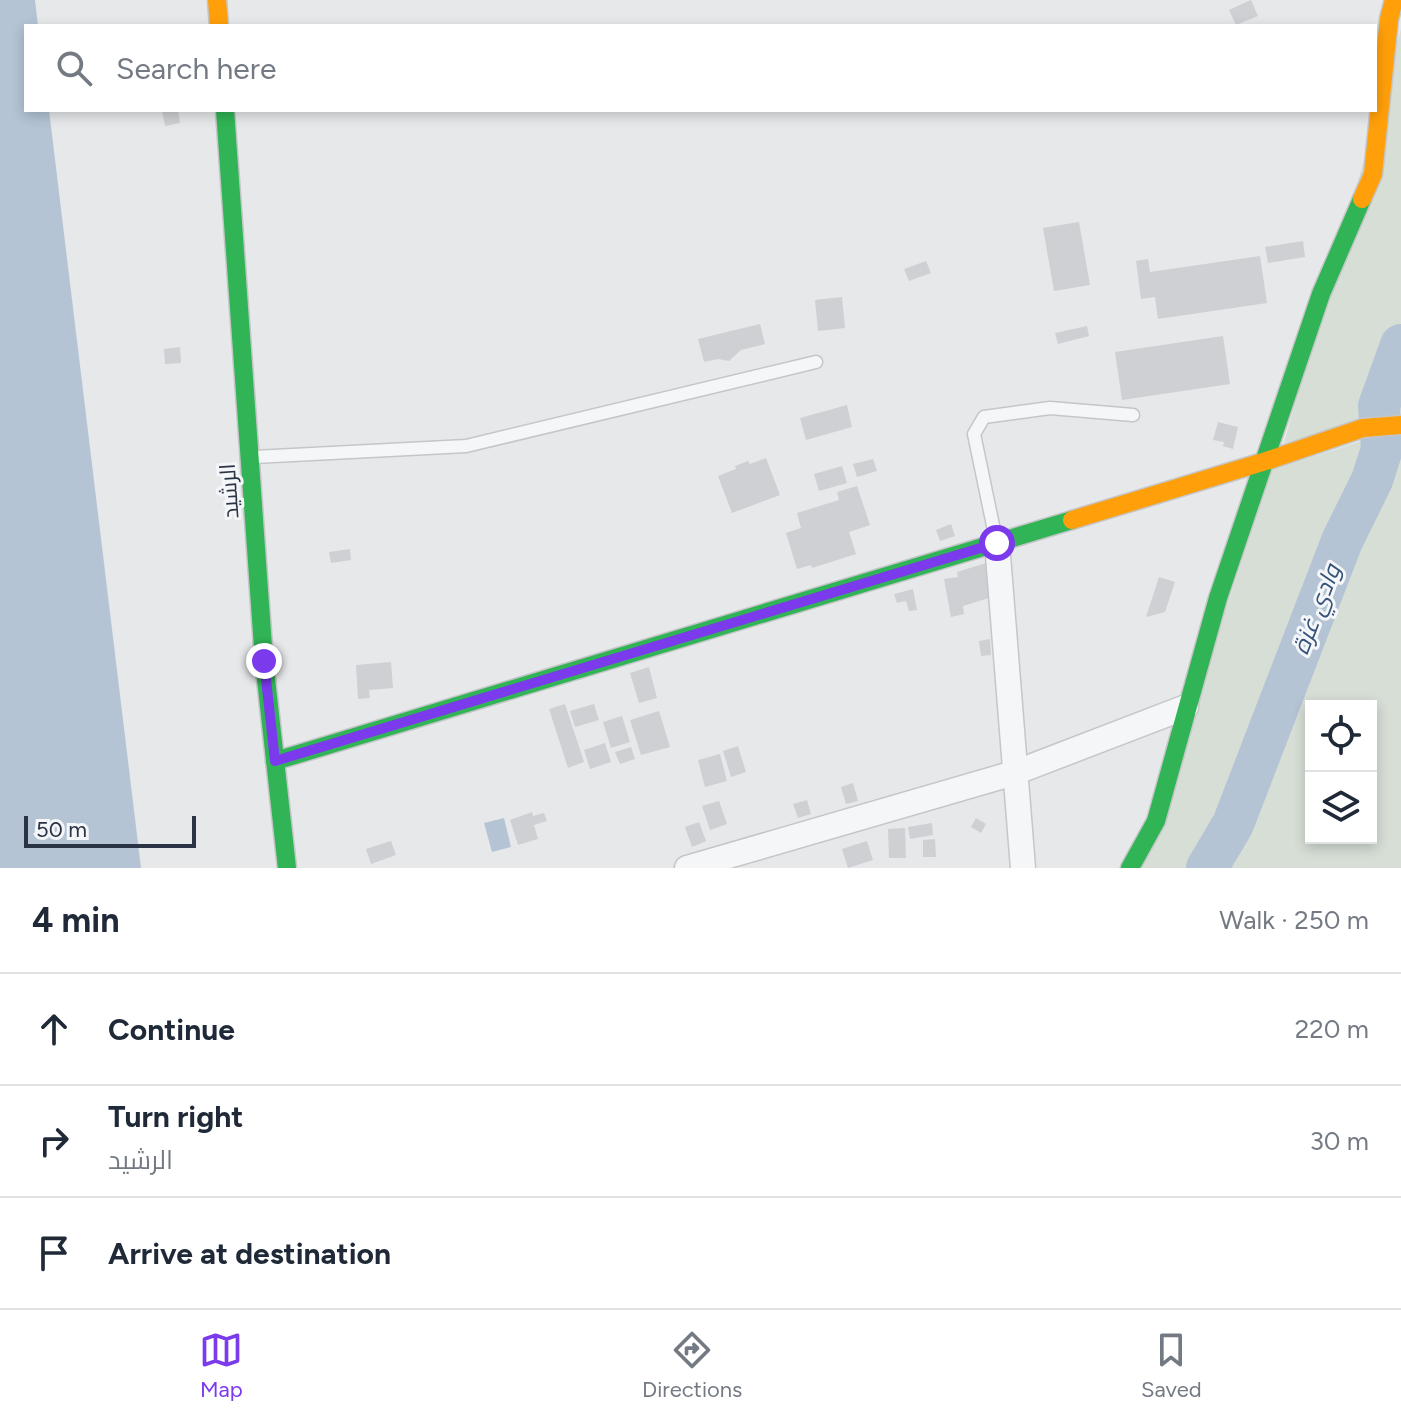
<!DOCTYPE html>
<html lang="en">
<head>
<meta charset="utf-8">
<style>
	body { margin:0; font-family:Figtree,Cairo,sans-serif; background:#f2f2f3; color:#1f2937 }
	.controls { position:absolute; right:24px; bottom:24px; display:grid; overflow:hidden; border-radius:0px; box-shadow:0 4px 12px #0003 }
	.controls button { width:72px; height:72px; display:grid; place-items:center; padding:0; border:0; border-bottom:2px solid #e0e1e3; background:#fff; color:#1f2937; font:40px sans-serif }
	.scale { position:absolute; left:24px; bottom:20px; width:172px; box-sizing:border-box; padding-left:8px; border:4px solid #2b3445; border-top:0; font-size:22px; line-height:28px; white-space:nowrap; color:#2b3445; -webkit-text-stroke:6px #f4f6f9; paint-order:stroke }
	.stop { position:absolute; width:24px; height:24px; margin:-18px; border:6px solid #7c3aed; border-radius:50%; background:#fff }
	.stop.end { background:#7c3aed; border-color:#fff; box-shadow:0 2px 8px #0008 }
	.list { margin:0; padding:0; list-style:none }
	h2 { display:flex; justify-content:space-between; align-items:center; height:104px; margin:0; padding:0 32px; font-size:34px }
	h2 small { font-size:26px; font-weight:400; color:#747a83 }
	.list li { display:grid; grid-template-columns:52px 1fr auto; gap:24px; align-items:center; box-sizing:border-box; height:112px; padding:0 32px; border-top:2px solid #e0e1e3 }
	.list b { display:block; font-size:30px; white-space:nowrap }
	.list p { margin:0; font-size:26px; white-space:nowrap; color:#747a83 }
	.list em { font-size:26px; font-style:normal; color:#747a83 }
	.icon { flex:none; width:44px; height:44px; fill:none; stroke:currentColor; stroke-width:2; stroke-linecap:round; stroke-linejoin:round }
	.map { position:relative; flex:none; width:1401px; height:868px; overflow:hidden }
	.search { position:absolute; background:#fff; box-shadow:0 4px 12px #0003; left:24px; right:24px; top:24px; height:88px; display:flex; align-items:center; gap:20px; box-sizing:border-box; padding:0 28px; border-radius:0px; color:#747a83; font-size:30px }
	.sheet { height:440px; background:#fff }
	nav { display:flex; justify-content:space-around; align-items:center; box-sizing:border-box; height:112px; border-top:2px solid #e0e1e3; background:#fff; font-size:22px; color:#747a83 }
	nav a { display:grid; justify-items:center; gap:4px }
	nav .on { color:#7c3aed }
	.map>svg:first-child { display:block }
	.green { fill:#d6ded6; fill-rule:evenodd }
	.water { fill:#b4c4d5 }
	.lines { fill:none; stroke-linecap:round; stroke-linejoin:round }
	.river { stroke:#b4c4d5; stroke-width:42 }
	.building { fill:#ced0d3 }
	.lane-casing { stroke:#c4c6c8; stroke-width:15 }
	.street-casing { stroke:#c4c6c8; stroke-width:27 }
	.fast-casing { stroke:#c4c6c8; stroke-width:21 }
	.slow-casing { stroke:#c4c6c8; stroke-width:21 }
	.lane { stroke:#f5f6f7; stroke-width:12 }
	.street { stroke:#f5f6f7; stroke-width:24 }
	.fast { stroke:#30b455; stroke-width:18 }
	.slow { stroke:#ff9f0a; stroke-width:18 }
	.route { stroke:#7c3aed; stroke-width:10 }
	.labels { text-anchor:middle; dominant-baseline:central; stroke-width:6; stroke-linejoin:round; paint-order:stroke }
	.street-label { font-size:22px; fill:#2b3445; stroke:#f4f6f9 }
	.water-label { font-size:24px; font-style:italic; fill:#34527a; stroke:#f4f6f9 }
</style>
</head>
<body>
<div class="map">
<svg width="1401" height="868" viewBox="0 0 1401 868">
	<rect width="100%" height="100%" fill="#e6e8ea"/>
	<g class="green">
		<path d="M1401,29V411L1284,443Z"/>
		<path d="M1401,438V868H1140L1272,470L1365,440ZM1311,706H1371V838H1311Z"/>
	</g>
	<g class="water">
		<path d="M0,0H35L38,26H26V110H49L141,868H0Z"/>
		<path d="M504,818L511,847L492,852L484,823Z"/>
	</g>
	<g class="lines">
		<path class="river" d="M1207,868L1233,824L1342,541L1372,480L1382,449L1379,406L1401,345"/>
	</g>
	<g class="building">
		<path d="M1251,0L1258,16L1236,25L1229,10Z"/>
		<path d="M162,110H178L180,123L165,126Z"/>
		<path d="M1079,222L1090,285L1054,291L1043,228Z"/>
		<path d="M1303,241L1305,257L1268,263L1265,247Z"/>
		<path d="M1260,256L1267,303L1158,319L1155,297L1141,299L1136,261L1148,259L1150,272Z"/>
		<path d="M926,261L931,273L909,281L904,269Z"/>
		<path d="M842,297L845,328L818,331L815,300Z"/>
		<path d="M760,324L765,344L741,350L729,361L718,359L704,362L698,339Z"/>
		<path d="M1087,326L1089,336L1058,344L1055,333Z"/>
		<path d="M1223,336L1230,384L1122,400L1115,352Z"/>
		<path d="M180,347L181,363L165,364L164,349Z"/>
		<path d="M847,405L852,427L806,440L800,418Z"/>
		<path d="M1218,422L1238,427L1233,449L1223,446L1224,442L1213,440Z"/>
		<path d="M766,458L780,495L732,513L718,476L736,469L735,466L748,461L750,464Z"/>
		<path d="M873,459L877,471L857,477L853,464Z"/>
		<path d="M842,466L847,483L819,491L814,474Z"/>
		<path d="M857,486L870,525L849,532L856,554L812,568L811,565L797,569L786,533L801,528L797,513L839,500L837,492Z"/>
		<path d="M951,524L955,536L940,541L936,530Z"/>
		<path d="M350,549L351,560L331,563L329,552Z"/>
		<path d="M986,563L989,598L963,606L964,614L951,617L944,579L958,577L957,572Z"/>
		<path d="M1159,577L1175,582L1165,612L1146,617Z"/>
		<path d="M913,589L917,610L909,611L906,601L897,603L894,594Z"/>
		<path d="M990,639L991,655L981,656L979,641Z"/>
		<path d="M391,662L393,688L369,690L370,698L358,699L356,665Z"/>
		<path d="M649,667L657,698L639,703L630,673Z"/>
		<path d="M565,704L584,762L568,768L549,709Z"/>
		<path d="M594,704L599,720L575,727L570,711Z"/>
		<path d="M659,711L670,747L641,755L630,720Z"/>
		<path d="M622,716L630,742L611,748L603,722Z"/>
		<path d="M605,743L611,762L590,769L584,750Z"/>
		<path d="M738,746L746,772L731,777L723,751Z"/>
		<path d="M631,747L635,759L620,764L615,752Z"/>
		<path d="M720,754L727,781L705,787L698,760Z"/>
		<path d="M853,783L858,801L846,804L841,787Z"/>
		<path d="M807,800L811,814L798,818L793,804Z"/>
		<path d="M719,801L727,824L710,830L702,806Z"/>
		<path d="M532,812L533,816L544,813L547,821L534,825L538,839L518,845L510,820Z"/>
		<path d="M976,818L986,824L981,833L971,827Z"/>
		<path d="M699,822L706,841L692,847L685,827Z"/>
		<path d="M932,823L933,835L910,839L908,827Z"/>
		<path d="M905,828L906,858H889L888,829Z"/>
		<path d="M935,839L936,857H923V840Z"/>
		<path d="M391,841L396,855L371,864L366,849Z"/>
		<path d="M867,841L873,860L848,868L842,849Z"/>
	</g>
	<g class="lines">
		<defs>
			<g id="lane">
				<path d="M254,457L466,446L816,362"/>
				<path d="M996,540L974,434L984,417L1050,408L1133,415"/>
			</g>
			<g id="street">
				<path d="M997,543L1023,868"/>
				<path d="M687,868L1014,773L1186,707"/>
			</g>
			<g id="fast">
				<path d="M225,110L264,661L287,868"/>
				<path d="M275,761L1072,520"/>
				<path d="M1130,868L1156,821L1218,598L1321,294L1362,199"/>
			</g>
			<g id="slow">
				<path d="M217,0L219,26"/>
				<path d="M1362,199L1373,174L1389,19L1394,0"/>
				<path d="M1072,520L1266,461L1363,428L1401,425"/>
			</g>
		</defs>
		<use href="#lane" class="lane-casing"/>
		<use href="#street" class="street-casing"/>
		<use href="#fast" class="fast-casing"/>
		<use href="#slow" class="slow-casing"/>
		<use href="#lane" class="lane"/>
		<use href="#street" class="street"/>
		<use href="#fast" class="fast"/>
		<use href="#slow" class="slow"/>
	</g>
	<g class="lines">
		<path class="route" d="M264,661L275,761L997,543"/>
	</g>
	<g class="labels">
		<g class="street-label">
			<text transform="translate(229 491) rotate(-94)">الرشيد</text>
		</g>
		<g class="water-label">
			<text transform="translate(1316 609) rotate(-69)">وادي غزة</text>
		</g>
	</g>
</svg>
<div class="controls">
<button><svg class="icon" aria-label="locate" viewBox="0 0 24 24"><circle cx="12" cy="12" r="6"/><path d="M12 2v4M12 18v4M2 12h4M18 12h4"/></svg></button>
<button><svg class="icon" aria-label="layers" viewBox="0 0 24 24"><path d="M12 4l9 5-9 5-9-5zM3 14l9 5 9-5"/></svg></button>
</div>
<div class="scale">50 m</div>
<div class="stop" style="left:997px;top:543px"></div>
<div class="stop end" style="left:264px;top:661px"></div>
<div class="search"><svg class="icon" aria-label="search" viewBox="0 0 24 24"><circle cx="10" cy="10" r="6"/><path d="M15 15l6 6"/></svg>Search here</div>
</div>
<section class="sheet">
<h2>4 min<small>Walk · 250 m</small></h2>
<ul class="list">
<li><svg class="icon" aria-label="ahead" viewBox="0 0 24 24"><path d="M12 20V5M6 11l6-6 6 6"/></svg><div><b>Continue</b></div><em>220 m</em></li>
<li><svg class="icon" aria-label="right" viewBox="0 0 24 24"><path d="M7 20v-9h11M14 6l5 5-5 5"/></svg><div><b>Turn right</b><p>الرشيد</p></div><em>30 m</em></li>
<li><svg class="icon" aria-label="arrive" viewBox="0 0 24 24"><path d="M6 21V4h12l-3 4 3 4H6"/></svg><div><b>Arrive at destination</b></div></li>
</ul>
</section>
<nav>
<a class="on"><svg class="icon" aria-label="map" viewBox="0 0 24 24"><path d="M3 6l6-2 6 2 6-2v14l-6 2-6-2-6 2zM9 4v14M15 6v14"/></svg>Map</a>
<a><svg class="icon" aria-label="directions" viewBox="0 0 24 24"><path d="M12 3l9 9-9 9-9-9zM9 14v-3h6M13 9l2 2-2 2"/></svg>Directions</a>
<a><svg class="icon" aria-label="saved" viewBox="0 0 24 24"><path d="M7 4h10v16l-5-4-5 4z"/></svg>Saved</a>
</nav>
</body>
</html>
